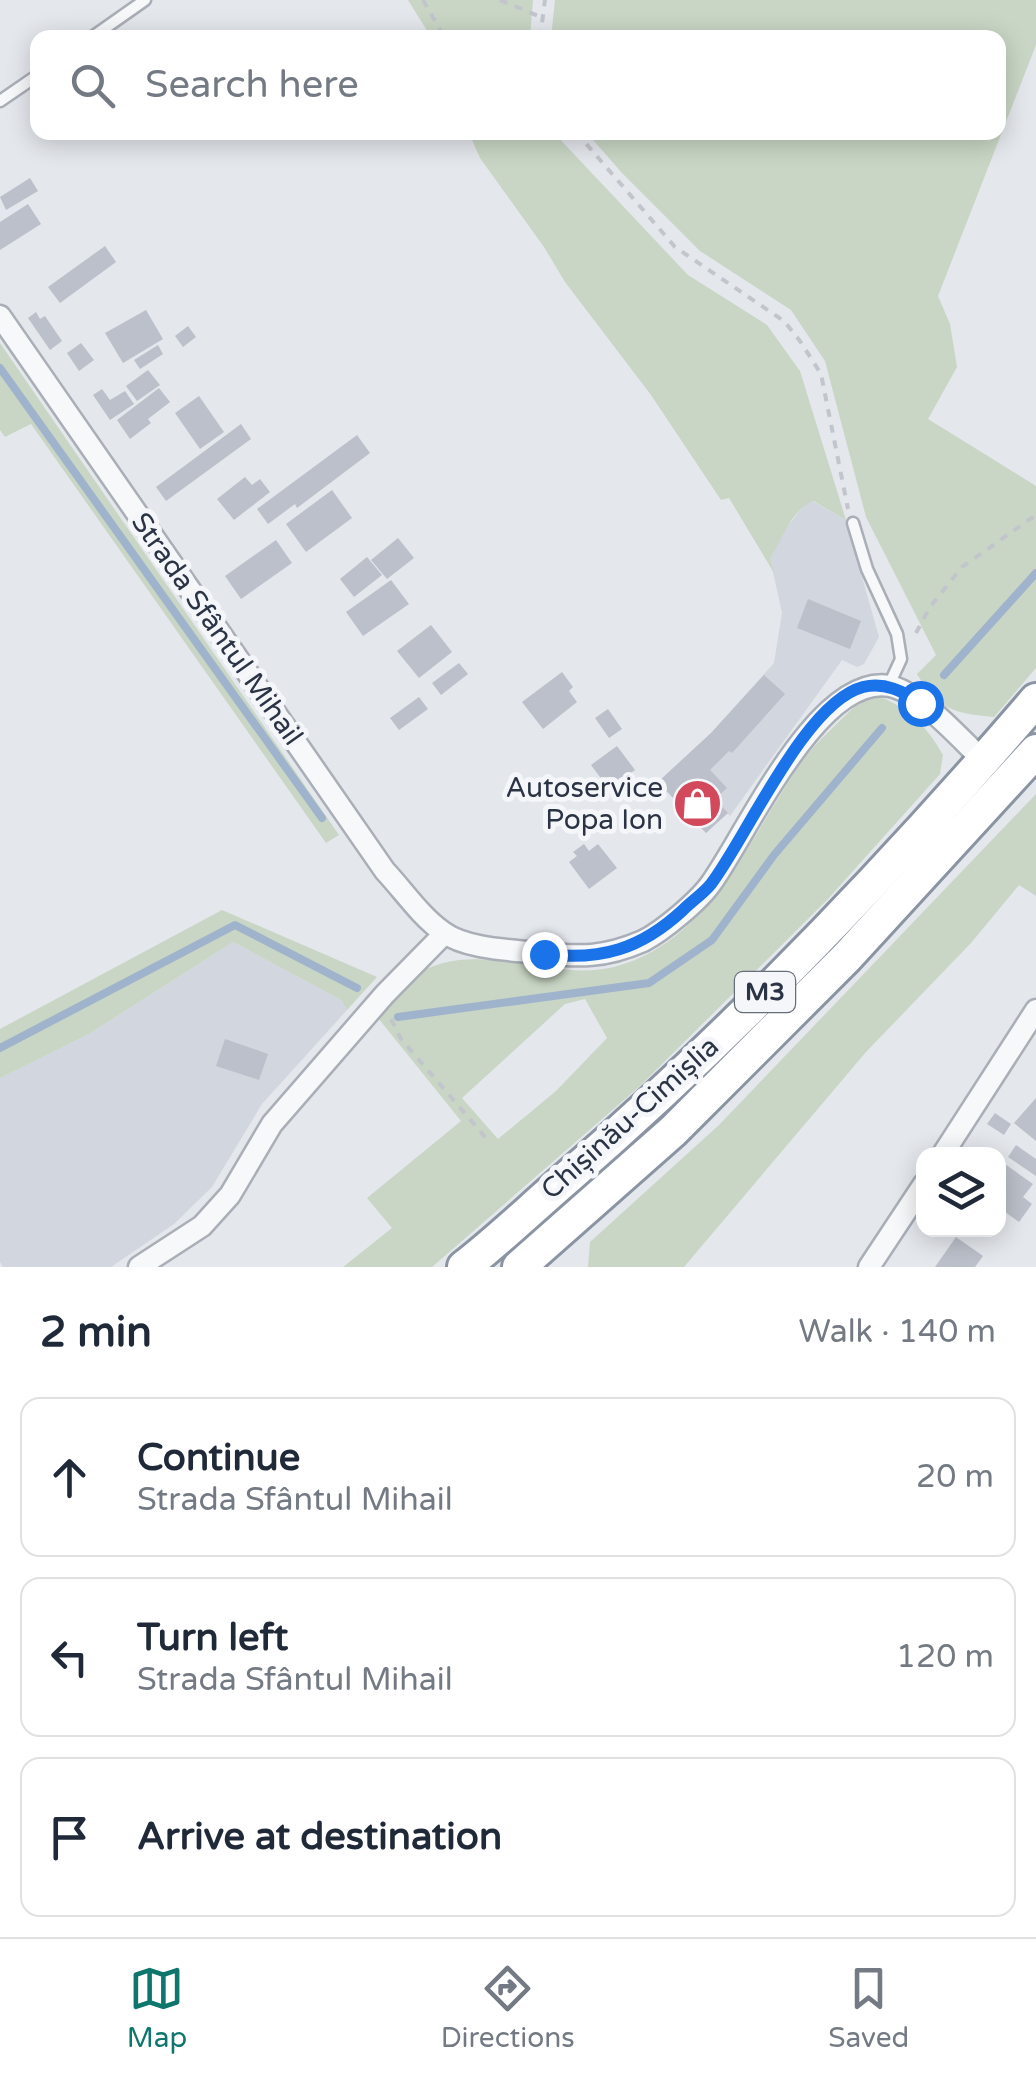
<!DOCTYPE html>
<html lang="en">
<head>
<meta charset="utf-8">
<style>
	body { margin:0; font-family:"Varela Round",sans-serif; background:#f2f2f3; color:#1f2937 }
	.controls { position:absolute; right:30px; bottom:30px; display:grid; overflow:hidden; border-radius:20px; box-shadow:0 5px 25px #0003 }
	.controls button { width:90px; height:90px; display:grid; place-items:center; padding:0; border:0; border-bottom:2px solid #e0e1e3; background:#fff; color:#1f2937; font:50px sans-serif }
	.stop { position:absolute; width:30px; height:30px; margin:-22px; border:8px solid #1a73e8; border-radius:50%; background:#fff }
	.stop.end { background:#1a73e8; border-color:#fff; box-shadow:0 2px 10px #0008 }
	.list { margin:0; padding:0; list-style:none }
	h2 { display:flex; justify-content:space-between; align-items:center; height:130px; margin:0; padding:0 40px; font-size:42px }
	h2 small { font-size:32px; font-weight:400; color:#747a83 }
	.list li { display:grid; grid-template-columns:65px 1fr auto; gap:30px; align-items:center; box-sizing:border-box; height:160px; margin:0 20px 20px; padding:0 20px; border:2px solid #e0e1e3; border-radius:20px }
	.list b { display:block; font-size:38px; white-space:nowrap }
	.list p { margin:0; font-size:32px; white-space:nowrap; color:#747a83 }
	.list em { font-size:32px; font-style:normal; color:#747a83 }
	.icon { flex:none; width:55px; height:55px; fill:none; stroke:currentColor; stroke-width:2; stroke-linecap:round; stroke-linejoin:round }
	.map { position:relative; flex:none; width:1036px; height:1267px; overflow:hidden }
	.search { position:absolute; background:#fff; box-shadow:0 5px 25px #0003; left:30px; right:30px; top:30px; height:110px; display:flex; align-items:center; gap:25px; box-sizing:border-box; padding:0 35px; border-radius:20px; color:#747a83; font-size:38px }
	.sheet { height:670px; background:#fff }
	nav { display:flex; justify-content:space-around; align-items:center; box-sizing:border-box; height:140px; border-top:2px solid #e0e1e3; background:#fff; font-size:28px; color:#747a83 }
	nav a { display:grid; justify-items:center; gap:5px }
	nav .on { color:#0f766e }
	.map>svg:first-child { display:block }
	.built { fill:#d2d6de }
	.green { fill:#c9d6c5; fill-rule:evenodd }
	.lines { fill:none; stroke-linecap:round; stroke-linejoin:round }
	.stream { stroke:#9fb4cc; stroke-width:8 }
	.building { fill:#bbc0ca }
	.service-casing { stroke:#a9aeb7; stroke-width:15 }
	.minor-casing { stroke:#a9aeb7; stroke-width:25 }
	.trunk-casing { stroke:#8b94a3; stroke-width:38 }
	.path { stroke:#c2c5cb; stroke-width:4; stroke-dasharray:8 8; stroke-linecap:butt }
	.service { stroke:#f7f8fa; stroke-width:10 }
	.minor { stroke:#f7f8fa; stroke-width:20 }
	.trunk { stroke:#fff; stroke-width:32 }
	.route { stroke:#1a73e8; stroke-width:12 }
	.labels { text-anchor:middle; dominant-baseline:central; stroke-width:10; stroke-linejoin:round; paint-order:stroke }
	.shield { fill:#f4f6f9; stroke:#676e7b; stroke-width:2.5 }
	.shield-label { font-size:25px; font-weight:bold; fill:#2b3445 }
	.street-label { font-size:28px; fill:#2b3445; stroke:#f4f6f9 }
	.poi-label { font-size:28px; fill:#2b3445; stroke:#f4f6f9; text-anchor:end }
</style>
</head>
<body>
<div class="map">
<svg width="1036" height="1267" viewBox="0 0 1036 1267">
	<rect width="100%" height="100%" fill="#e4e7ec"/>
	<g class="built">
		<path d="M812,501L846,520L879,637L864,664L857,667L842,660L730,816L727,813L706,833L658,782L711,733L774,663L782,613L770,558L784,531L804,505Z"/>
		<path d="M233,942L341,1000L347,1010L262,1104L212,1187L174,1224L111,1267H3L0,1262V1078L89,1034Z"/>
	</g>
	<g class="green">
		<path d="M408,0H533L530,37H431Z"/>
		<path d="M555,0H1036V45L938,296L950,324L957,367L928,419L1036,486V668L994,717C954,713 938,710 917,674L936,655L866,517L825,361L791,310L700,251L622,173L587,133L998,132V38H551Z"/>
		<path d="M469,133H554L688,275L767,325L800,371L846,520L813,501C790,511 783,539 770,558L774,573L729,498L721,500L651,395L565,282L544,247L480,158Z"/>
		<path d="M0,343L339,835L326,843L31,424L5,437L0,430Z"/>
		<path d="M875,695C907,706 927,726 943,755L940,774L827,900L640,1086L432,1267H343L392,1228L367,1198L461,1121L378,1018C388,1006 399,986 412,977C475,935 547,983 614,967C709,943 750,837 800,764C817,740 843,719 863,698ZM585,999L607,1038L556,1091L498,1139L462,1098L565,1004Z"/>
		<path d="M1036,794V896L1019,885L971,943L866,1052L684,1267H588L590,1242L719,1125Z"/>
		<path d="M222,910L377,977L347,1010L341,1000L233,942L89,1034L0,1078V1029Z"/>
	</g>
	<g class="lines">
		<g class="stream">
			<path d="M0,368L322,818"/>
			<path d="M944,675L1036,573"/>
			<path d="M398,1017L649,983L712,940L774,855L882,728"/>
			<path d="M0,1048L235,925L357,988"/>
		</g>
	</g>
	<g class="building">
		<path d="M30,178L38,191L6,210L0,197Z"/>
		<path d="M28,204L41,224L0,250V222Z"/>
		<path d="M105,246L116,262L60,303L48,287Z"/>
		<path d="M146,310L163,339L123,363L105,333Z"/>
		<path d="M36,312L40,319L45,316L62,341L50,350L28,318Z"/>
		<path d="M188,326L196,337L183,347L175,336Z"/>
		<path d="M81,343L94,360L79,371L67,353Z"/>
		<path d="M158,345L163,354L140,369L134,360Z"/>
		<path d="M148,370L160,385L137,401L126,386Z"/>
		<path d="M159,388L170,402L148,419L151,423L130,439L117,420Z"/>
		<path d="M102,389L110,400L125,391L134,404L110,420L93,395Z"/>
		<path d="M199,396L224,432L200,449L175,413Z"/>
		<path d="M241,424L251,439L166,501L156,487Z"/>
		<path d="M357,435L370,453L297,508L295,504L268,524L257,509Z"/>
		<path d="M245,477L252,485L260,479L270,492L234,520L217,499Z"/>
		<path d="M332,490L352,518L306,552L286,524Z"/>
		<path d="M398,538L414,558L387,579L371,560Z"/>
		<path d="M276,540L292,563L241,599L225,576Z"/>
		<path d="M367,557L382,575L354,597L340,579Z"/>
		<path d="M391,580L409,604L363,636L346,612Z"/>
		<path d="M808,599L861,621L850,649L797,628Z"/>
		<path d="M431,625L452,652L419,678L397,651Z"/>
		<path d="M459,663L468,674L441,695L432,683Z"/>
		<path d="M562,672L573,687L569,691L577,702L543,729L522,702Z"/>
		<path d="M764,675L785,694L732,753L729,751L710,770L727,788L715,799L728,813L706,833L658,782L711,733Z"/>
		<path d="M419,697L428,709L399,730L390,718Z"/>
		<path d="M608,709L622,729L609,738L595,718Z"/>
		<path d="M617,746L635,770L609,789L591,765Z"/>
		<path d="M584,844L589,851L598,844L617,868L589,889L569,862L577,856L573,852Z"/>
		<path d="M225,1039L268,1054L259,1080L216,1066Z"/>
		<path d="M1036,1098V1141L1014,1123Z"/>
		<path d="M995,1113L1011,1124L1004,1135L987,1124Z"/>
		<path d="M1016,1145L1036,1159V1176L1008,1157Z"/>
		<path d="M1002,1162L1033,1184L1023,1197L1032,1204L1019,1222L998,1207V1167Z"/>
		<path d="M956,1237L983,1256L975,1267H935Z"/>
	</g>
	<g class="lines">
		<defs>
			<g id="service">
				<path d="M91,38L145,0"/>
				<path d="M0,101L38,75"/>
				<path d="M853,523L867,569L897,634L901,659L889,685"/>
			</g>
			<g id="minor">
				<path d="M0,316L385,871C403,890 421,917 443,932C466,949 511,950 539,953C580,957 604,958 643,941C663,931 700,900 712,882C747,833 818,674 889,686C919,691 961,740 984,761"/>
				<path d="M943,1154L1036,1010"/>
				<path d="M139,1267L202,1226L230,1195L272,1124L385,994L444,934"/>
				<path d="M869,1267L924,1184"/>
			</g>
			<g id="trunk">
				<path d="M464,1267C500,1239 533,1207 568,1177C736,1031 891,869 1036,700"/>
				<path d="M519,1267L673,1131L847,957L1036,751"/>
			</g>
		</defs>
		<use href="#service" class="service-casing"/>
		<use href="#minor" class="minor-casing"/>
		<use href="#trunk" class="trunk-casing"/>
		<g class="path">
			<path d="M423,0L445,38"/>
			<path d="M500,0L543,18"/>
			<path d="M540,38L545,0"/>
			<path d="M523,132H527"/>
			<path d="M576,132L675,247L784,321L800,341L821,374L848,509"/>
			<path d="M916,633L930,607L962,567L1036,515"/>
			<path d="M391,1019L401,1039L486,1138"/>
		</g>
		<use href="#service" class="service"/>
		<use href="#minor" class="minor"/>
		<use href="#trunk" class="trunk"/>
	</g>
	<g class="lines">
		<path class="route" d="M544,954C601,961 641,949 683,910C692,901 704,893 711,884C747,837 805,702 863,687C885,682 903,691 920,703"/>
	</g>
	<defs>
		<symbol id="shop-disc" viewBox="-11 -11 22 22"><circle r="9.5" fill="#d1495b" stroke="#f4f6f9"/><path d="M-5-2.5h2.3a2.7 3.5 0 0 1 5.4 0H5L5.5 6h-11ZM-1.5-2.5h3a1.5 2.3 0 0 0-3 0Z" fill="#fff"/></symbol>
	</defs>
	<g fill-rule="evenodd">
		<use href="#shop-disc" x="670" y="776" width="55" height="55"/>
	</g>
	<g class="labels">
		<rect class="shield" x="735" y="972" width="60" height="40" rx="8"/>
		<g class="shield-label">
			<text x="765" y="992">M3</text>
		</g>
		<g class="street-label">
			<text transform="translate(217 629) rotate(55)">Strada Sfântul Mihail</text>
			<text transform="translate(630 1118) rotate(-42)">Chișinău-Cimișlia</text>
		</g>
		<g class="poi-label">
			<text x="663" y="788">Autoservice<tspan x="663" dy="32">Popa Ion</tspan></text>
		</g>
	</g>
</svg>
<div class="controls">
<button><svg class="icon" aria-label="layers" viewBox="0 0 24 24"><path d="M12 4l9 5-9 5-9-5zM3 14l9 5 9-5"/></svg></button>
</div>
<div class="stop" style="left:920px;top:703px"></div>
<div class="stop end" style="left:544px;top:954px"></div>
<div class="search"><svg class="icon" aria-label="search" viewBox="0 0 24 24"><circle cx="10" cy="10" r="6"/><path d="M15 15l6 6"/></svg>Search here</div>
</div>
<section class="sheet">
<h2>2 min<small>Walk · 140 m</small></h2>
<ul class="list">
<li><svg class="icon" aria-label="ahead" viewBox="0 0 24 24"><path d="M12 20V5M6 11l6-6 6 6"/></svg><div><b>Continue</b><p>Strada Sfântul Mihail</p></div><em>20 m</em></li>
<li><svg class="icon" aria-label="left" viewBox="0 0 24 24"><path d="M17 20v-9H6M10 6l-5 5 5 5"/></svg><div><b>Turn left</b><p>Strada Sfântul Mihail</p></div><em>120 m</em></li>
<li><svg class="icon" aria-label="arrive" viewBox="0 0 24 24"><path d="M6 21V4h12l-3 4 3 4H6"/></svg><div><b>Arrive at destination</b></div></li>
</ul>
</section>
<nav>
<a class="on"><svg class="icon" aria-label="map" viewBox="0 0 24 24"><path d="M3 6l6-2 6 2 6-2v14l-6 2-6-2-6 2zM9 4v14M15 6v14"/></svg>Map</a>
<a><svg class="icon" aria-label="directions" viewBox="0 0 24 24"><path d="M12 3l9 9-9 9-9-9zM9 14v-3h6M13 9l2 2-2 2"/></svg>Directions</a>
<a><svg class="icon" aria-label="saved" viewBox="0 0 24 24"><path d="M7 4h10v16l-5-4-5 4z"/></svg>Saved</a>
</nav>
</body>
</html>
